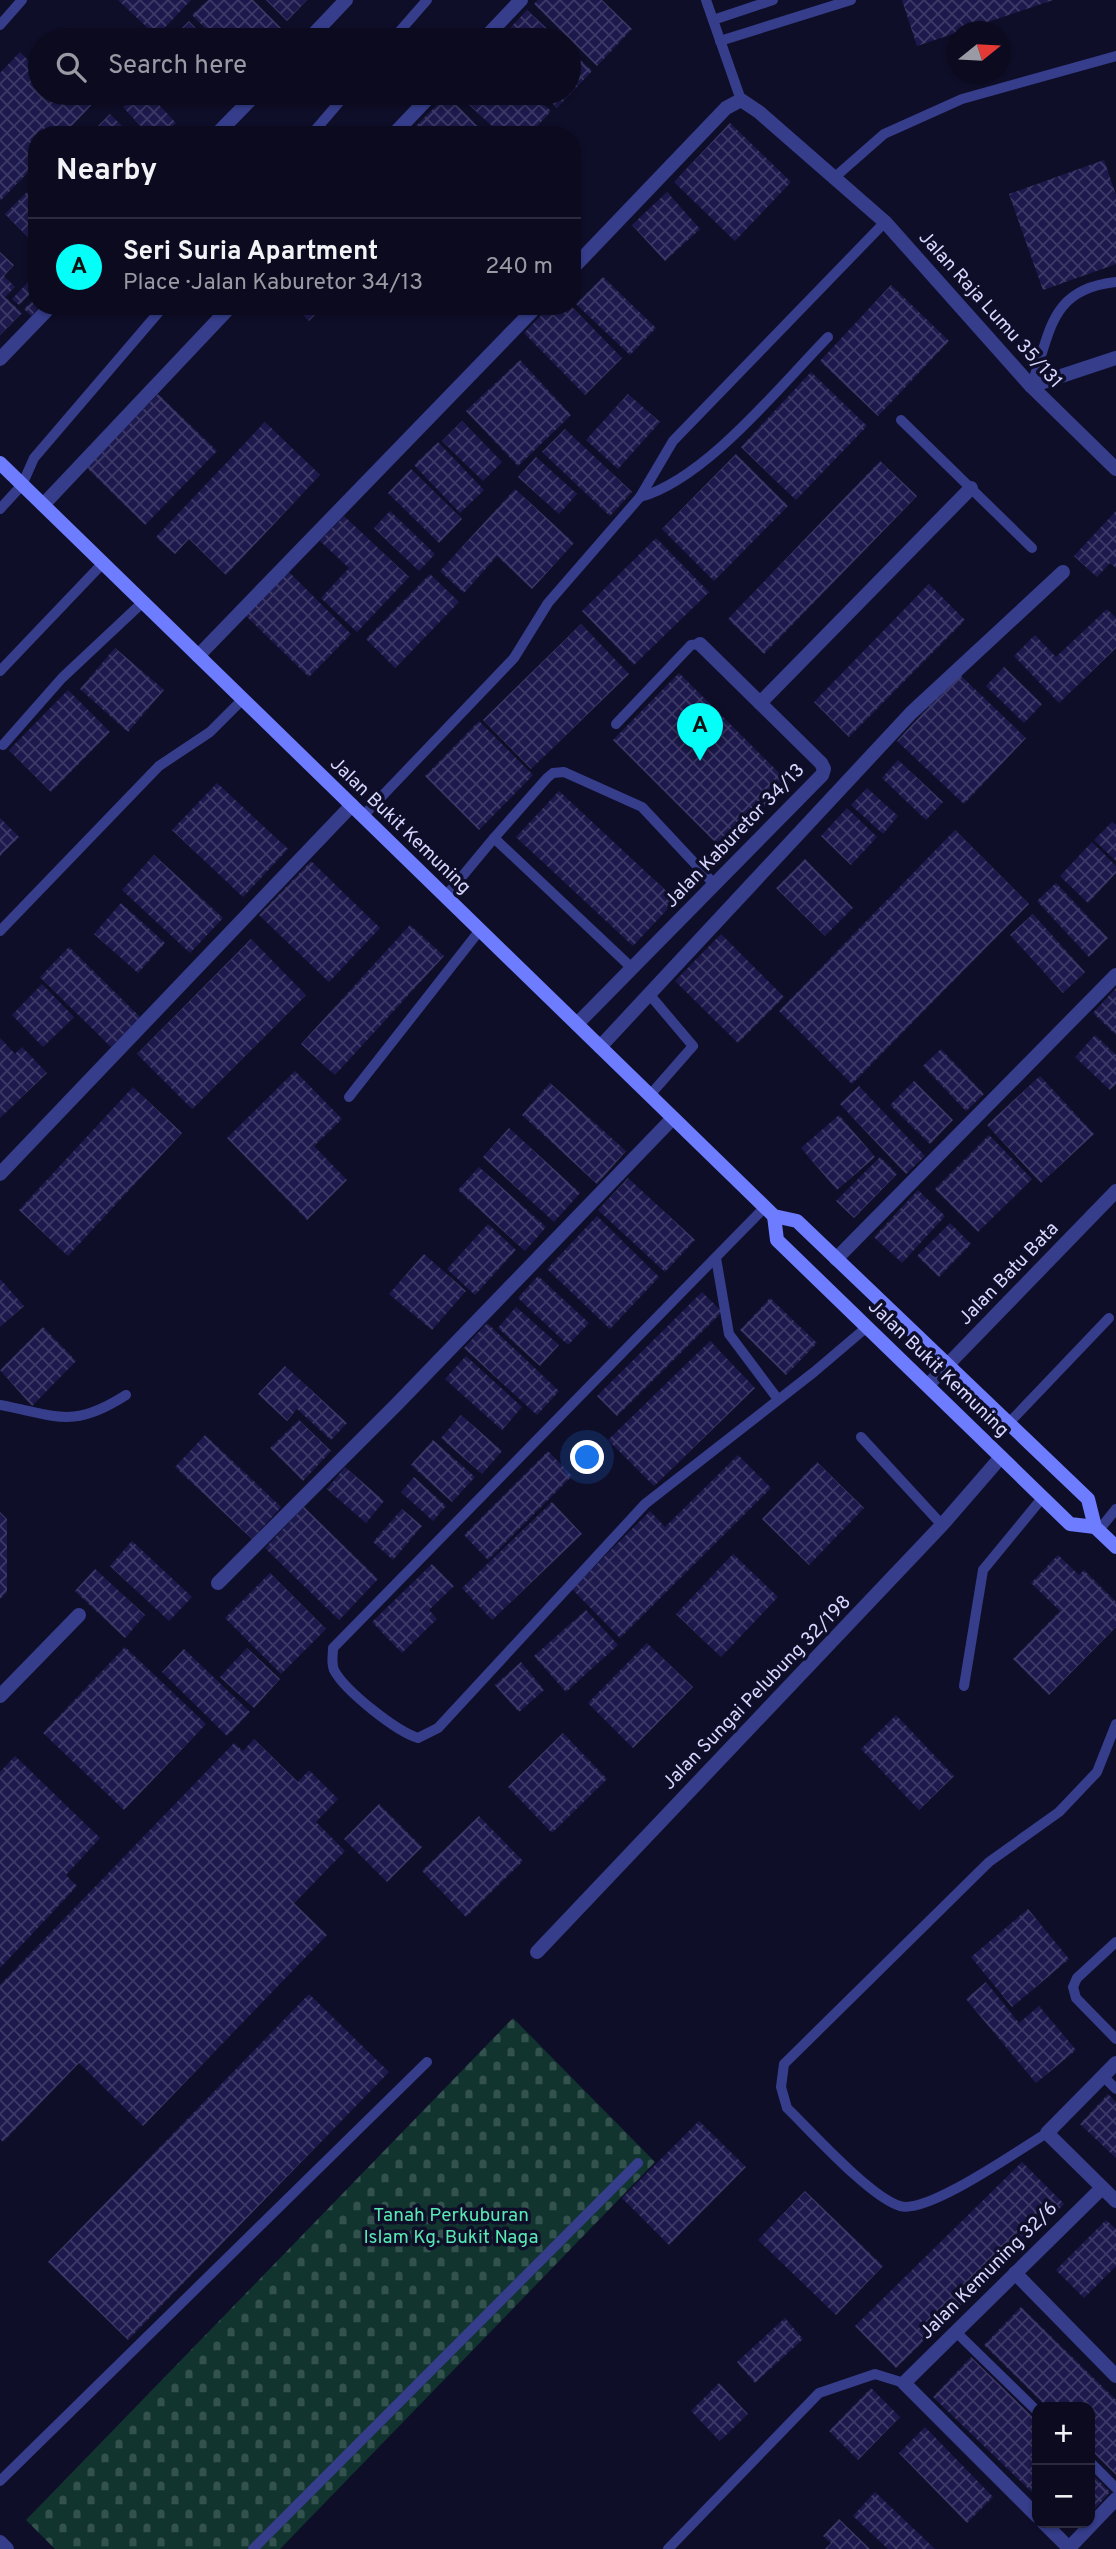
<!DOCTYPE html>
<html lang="en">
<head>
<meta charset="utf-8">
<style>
	body { margin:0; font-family:Overpass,sans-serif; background:#19182c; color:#f1f3f6 }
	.controls { position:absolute; right:21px; bottom:21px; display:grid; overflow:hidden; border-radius:14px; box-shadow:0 2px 5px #0004 }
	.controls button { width:63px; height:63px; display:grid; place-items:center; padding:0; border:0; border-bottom:2px solid #2b2b3d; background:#0b0a1f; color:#f1f3f6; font:35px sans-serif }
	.compass { position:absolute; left:948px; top:21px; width:63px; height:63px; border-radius:50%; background:#0b0a1f; box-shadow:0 2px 5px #0004; rotate:72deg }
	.you { position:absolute; left:588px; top:1458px; width:24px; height:24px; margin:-18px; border:5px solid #fff; border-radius:50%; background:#1a73e8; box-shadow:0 0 0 10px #1a73e833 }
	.badge { display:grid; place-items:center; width:46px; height:46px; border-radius:50%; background:#03fff8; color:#111; font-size:23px; font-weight:700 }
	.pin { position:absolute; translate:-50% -58px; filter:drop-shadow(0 2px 4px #0008) }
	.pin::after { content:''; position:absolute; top:37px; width:24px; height:21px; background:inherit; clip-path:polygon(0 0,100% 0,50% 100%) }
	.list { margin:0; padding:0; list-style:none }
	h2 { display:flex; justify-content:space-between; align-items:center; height:91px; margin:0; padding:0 28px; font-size:30px }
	h2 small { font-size:23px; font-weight:400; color:#9a9aa4 }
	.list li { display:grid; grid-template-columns:46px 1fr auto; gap:21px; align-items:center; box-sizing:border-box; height:98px; padding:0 28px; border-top:2px solid #2b2b3d }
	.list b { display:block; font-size:26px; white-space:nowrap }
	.list p { margin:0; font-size:23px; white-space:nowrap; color:#9a9aa4 }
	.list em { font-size:23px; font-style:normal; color:#9a9aa4 }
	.icon { flex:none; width:38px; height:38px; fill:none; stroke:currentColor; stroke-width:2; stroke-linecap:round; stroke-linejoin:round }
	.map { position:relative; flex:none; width:1116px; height:2549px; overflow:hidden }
	.search { position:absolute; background:#0b0a1f; box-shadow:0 2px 5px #0004; left:28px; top:28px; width:553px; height:77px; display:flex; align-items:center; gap:18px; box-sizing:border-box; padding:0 24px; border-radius:38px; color:#9a9aa4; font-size:26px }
	.panel { position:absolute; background:#0b0a1f; box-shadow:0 2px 5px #0004; left:28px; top:126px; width:553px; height:189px; border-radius:28px }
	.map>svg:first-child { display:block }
	.cemetery { fill:url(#cemetery-stones) }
	.building { fill:url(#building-cross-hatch) }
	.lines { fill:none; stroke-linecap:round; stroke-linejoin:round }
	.service { stroke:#363e8c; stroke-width:10 }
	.minor { stroke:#363e8c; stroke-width:14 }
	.tertiary { stroke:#363e8c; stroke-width:14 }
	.secondary { stroke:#6e7dff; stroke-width:14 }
	.labels { text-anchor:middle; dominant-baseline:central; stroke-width:7; stroke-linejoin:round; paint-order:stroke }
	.street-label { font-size:19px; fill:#d7d7ff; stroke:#0f0e29 }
	.park-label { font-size:19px; fill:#59e9b2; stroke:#0f0e29 }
</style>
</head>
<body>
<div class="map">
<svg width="1116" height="2549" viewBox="0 0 1116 2549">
	<defs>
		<pattern id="cemetery-stones" width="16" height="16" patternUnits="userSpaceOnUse" patternTransform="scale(1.75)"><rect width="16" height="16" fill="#11342e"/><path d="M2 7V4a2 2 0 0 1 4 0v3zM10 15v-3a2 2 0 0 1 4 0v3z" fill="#33514d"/></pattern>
		<pattern id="building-cross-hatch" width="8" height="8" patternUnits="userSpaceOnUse" patternTransform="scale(1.75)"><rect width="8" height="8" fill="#1d194c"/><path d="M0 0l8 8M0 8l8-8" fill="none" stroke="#3d3a67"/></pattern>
	</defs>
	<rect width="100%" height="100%" fill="#0f0e29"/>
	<path class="cemetery" d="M513,2018L655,2162L280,2549H55L26,2520Z"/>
	<g class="building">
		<path d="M118,0H191L153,40H144L152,32Z"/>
		<path d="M208,0H253L293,40H217L192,15Z"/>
		<path d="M266,0H307L287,21Z"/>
		<path d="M538,0H602L632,29L597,66L534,4Z"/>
		<path d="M902,0H1053L917,46Z"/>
		<path d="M527,10L559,40H499Z"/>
		<path d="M189,21L207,40H174L172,38Z"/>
		<path d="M569,49L592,71L557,108L542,93H569Z"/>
		<path d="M20,52L40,72V93H103L63,135H37V163L0,201V73Z"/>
		<path d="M138,93H148L176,123L163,135H149L123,107Z"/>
		<path d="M456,93H531L551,111L529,135H502Z"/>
		<path d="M447,95L486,135H413L410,132Z"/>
		<path d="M110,114L131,135H89Z"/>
		<path d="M730,123L791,182L735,241L674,182Z"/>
		<path d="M1104,160L1116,195V264L1043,290L1009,194Z"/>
		<path d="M27,192L37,202V246L5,214Z"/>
		<path d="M667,192L700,229L665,261L632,225Z"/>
		<path d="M0,252L14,265L4,276L15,287L5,297L22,313L0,335Z"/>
		<path d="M33,277L37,287L19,305L12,299Z"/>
		<path d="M603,277L656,328L630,355L576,304Z"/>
		<path d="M891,285L949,341L878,416L820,361Z"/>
		<path d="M37,296V306H40L31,316L24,309Z"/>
		<path d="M294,306H324L309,321Z"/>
		<path d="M550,306H571L622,358L585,395L524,333Z"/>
		<path d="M520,360L571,415L518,466L466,411Z"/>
		<path d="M811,372L867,426L796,500L741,447Z"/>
		<path d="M158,394L217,451L145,525L87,468Z"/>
		<path d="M628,394L660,422L618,469L586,440Z"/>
		<path d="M462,421L502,462L483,481L442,441Z"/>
		<path d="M265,422L320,475L226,575L189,539L175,554L156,537Z"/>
		<path d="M565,429L632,492L610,516L542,452Z"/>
		<path d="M438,442L484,490L460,513L414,465Z"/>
		<path d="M736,454L788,506L714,581L662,529Z"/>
		<path d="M536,457L577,494L559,514L518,477Z"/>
		<path d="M880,461L917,496L764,654L728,619Z"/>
		<path d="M411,469L462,519L439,543L388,493Z"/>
		<path d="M515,489L574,543L532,589L497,556L464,593L440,571Z"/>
		<path d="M390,511L435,554L419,571L374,528Z"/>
		<path d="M1116,511V568L1110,563L1097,577L1074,556Z"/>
		<path d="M344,516L409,577L357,632L321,598L349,568L320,541Z"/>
		<path d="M656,538L709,592L634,665L582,611Z"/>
		<path d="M286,569L351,634L309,677L243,613Z"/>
		<path d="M430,574L459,602L395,668L366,639Z"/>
		<path d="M929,584L965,620L849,737L814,702Z"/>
		<path d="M1107,609L1116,618V648L1059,703L1014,656L1035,635L1056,657Z"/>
		<path d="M581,624L629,674L531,769L483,720Z"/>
		<path d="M115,648L164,690L128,732L80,689Z"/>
		<path d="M1004,667L1042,704L1024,723L986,686Z"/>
		<path d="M679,673L788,782L722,849L613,740Z"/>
		<path d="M959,674L1026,738L964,804L897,741Z"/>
		<path d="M68,690L110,732L51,792L9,750Z"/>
		<path d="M479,721L533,775L479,830L425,776Z"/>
		<path d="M898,760L943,802L926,820L882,778Z"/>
		<path d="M217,783L288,849L243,897L172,830Z"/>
		<path d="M867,788L898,816L883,834L851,805Z"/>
		<path d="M559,791L676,900L633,946L516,837Z"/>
		<path d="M847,808L877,837L851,865L821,836Z"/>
		<path d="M0,818L19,837L0,856Z"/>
		<path d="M1112,822L1116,825V861L1094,840Z"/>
		<path d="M955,830L1029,904L852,1084L779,1011Z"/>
		<path d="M1092,842L1116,866V873L1088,903L1060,876Z"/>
		<path d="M154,855L223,918L190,953L122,890Z"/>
		<path d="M805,859L853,908L825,936L776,888Z"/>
		<path d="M311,861L380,928L329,982L259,915Z"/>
		<path d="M1056,883L1108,938L1089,957L1037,901Z"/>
		<path d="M121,903L165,943L138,973L94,934Z"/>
		<path d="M1033,914L1085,972L1063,993L1010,935Z"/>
		<path d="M410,925L444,956L335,1075L301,1044Z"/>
		<path d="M721,934L784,997L738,1043L675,981Z"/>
		<path d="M251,939L306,995L192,1109L137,1054Z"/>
		<path d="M69,947L140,1017L111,1047L40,977Z"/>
		<path d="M42,984L74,1017L43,1047L12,1015Z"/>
		<path d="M1116,988V1035L1093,1013Z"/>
		<path d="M1095,1035L1116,1055V1084L1110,1090L1075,1057Z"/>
		<path d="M0,1038L15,1054L22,1047L47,1073L0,1118Z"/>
		<path d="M941,1049L984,1094L966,1111L923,1066Z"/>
		<path d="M295,1071L342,1119L314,1146L347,1180L307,1220L227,1138Z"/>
		<path d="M1040,1076L1094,1134L1041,1183L987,1125Z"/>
		<path d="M914,1081L953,1120L930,1144L890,1105Z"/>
		<path d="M550,1083L626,1151L597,1184L522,1115Z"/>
		<path d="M859,1086L925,1156L906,1174L840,1104Z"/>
		<path d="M133,1087L182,1133L68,1256L19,1210Z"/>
		<path d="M839,1115L875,1157L837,1190L801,1148Z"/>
		<path d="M509,1128L580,1193L554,1222L483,1157Z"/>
		<path d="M989,1135L1032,1179L978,1232L935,1189Z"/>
		<path d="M880,1157L897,1174L854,1218L836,1201Z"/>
		<path d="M479,1167L546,1227L525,1251L458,1190Z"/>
		<path d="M628,1178L695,1240L665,1272L598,1210Z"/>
		<path d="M918,1190L945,1216L902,1263L874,1237Z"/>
		<path d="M597,1216L659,1277L610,1329L547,1269Z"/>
		<path d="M950,1223L971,1244L939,1277L917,1256Z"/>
		<path d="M488,1224L516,1250L475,1295L447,1269Z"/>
		<path d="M424,1254L466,1291L432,1330L389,1294Z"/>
		<path d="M538,1276L589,1323L568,1345L518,1298Z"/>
		<path d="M0,1279L24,1306L0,1327Z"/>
		<path d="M702,1292L722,1312L617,1416L597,1396Z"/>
		<path d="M770,1298L817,1343L786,1375L740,1330Z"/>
		<path d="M516,1307L559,1345L540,1366L498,1328Z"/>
		<path d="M487,1323L559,1391L537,1415L464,1348Z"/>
		<path d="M43,1327L76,1361L32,1406L0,1370Z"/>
		<path d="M710,1341L755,1388L654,1486L608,1440Z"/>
		<path d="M466,1356L522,1407L502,1430L445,1379Z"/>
		<path d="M285,1366L347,1423L331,1440L297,1409L287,1421L258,1394Z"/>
		<path d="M461,1415L502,1451L482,1474L441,1438Z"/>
		<path d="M299,1420L331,1451L303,1481L270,1448Z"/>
		<path d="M205,1435L281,1507L252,1539L175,1467Z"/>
		<path d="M433,1440L475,1477L452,1502L411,1465Z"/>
		<path d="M548,1451L572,1476L488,1560L464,1535Z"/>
		<path d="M738,1455L771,1488L620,1638L572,1589L650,1511L665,1527Z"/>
		<path d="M817,1462L864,1508L809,1565L762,1519Z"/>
		<path d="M345,1467L384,1501L366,1523L327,1489Z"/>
		<path d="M414,1477L446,1506L433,1521L401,1492Z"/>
		<path d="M552,1502L582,1534L492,1620L462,1588Z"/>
		<path d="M304,1507L378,1579L339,1620L265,1548Z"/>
		<path d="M402,1509L422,1526L393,1560L373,1542Z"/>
		<path d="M0,1512L7,1519V1592L0,1599Z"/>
		<path d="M132,1541L192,1597L169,1621L110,1566Z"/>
		<path d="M733,1554L778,1597L721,1657L676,1614Z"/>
		<path d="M1058,1555L1079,1575L1084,1570L1116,1602V1627L1049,1695L1013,1659L1060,1611L1031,1583Z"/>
		<path d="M432,1564L454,1586L429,1610L437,1619L402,1653L372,1622Z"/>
		<path d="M95,1569L145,1615L125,1638L75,1591Z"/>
		<path d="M270,1573L326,1629L281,1674L225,1618Z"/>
		<path d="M586,1610L618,1645L566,1692L534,1656Z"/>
		<path d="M647,1643L693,1687L633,1748L588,1703Z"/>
		<path d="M125,1647L206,1724L124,1810L43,1733Z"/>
		<path d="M247,1648L280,1679L254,1708L220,1677Z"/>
		<path d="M184,1649L250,1712L227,1736L162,1672Z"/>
		<path d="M521,1662L544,1690L519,1712L495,1685Z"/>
		<path d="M896,1715L954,1776L919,1810L861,1749Z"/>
		<path d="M563,1733L607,1779L552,1833L508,1787Z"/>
		<path d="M254,1739L298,1782L309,1770L338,1799L316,1822L345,1851L294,1903L327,1935L143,2126L79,2063L3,2142L0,2139V1985L234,1743L243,1751Z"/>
		<path d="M15,1756L100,1838L66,1875L77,1886L0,1968V1772Z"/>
		<path d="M379,1804L422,1847L387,1882L344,1839Z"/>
		<path d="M479,1816L523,1861L466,1917L422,1871Z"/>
		<path d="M1028,1909L1069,1959L1012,2007L971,1957Z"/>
		<path d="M986,1982L1019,2023L1039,2006L1076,2050L1036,2083L966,1999Z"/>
		<path d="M309,1994L389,2072L128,2340L48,2262Z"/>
		<path d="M1108,2094L1116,2102V2158L1080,2124Z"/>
		<path d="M699,2121L746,2167L669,2245L622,2198Z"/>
		<path d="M1022,2162L1064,2204L896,2368L855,2326Z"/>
		<path d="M805,2191L883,2266L836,2315L758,2240Z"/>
		<path d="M1106,2220L1116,2229V2266L1084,2298L1056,2270Z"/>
		<path d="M1021,2307L1116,2400V2475L1090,2449V2407H1047L984,2345Z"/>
		<path d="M785,2318L803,2339L755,2383L737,2362Z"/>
		<path d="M971,2357L1037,2421V2497L933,2397Z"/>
		<path d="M719,2383L748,2414L720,2441L691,2411Z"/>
		<path d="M871,2388L900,2417L858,2460L829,2431Z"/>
		<path d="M925,2427L993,2497L967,2523L899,2453Z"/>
		<path d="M1090,2472L1110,2492L1090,2514Z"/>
		<path d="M875,2492L935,2549H888L853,2516Z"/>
		<path d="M839,2519L870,2549H825L831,2543L823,2536Z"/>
	</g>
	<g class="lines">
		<g class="service">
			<path d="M706,0L741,100"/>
			<path d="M713,20L773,0"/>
			<path d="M0,25L22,0"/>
			<path d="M392,40L427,0"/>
			<path d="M720,41L851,0"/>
			<path d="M311,135L347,93"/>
			<path d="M835,177L884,134L962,99L1116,56"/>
			<path d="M1031,386C1051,334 1048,289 1116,282"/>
			<path d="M901,420L1032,548"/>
			<path d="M640,497C705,480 780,386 828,337"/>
			<path d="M0,509L22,485L34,458L164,306"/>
			<path d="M0,671L103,563"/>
			<path d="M616,724L691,645L700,644"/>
			<path d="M3,745L62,678L143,602"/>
			<path d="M363,816L514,658L548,603L640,497L673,441L885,222"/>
			<path d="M494,838L547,778L553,773L564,772L642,807L715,885"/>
			<path d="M445,897L494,838L633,969"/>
			<path d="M0,931L159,766L210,732L243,699"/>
			<path d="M649,994L693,1046L650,1095"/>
			<path d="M349,1097L480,930"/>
			<path d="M765,1207L333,1648C333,1655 331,1663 334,1670C345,1691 396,1731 418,1738L438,1728L645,1504L814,1372L867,1327"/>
			<path d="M716,1258L729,1334L777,1398"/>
			<path d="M0,1405C58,1416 73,1429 126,1395"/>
			<path d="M1008,1424L1109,1318"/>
			<path d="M861,1437L942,1525"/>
			<path d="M1099,1530L1116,1509"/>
			<path d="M964,1686L983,1570L1043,1497"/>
			<path d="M1116,1942L1077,1978L1073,1987L1076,1998L1116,2039"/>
			<path d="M1103,2076L1116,2089"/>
			<path d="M1047,2133C1020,2149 927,2215 900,2206C870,2197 812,2132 787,2108L781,2087L784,2064L989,1862L1059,1812L1097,1772L1116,1724"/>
			<path d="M956,2332L1037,2411"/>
			<path d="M1090,2462L1116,2488"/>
			<path d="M0,2481L427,2062"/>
			<path d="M253,2549L638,2163"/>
			<path d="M668,2549L819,2393L875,2374L904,2383"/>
		</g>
		<g class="minor">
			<path d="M308,40L346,0"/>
			<path d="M483,40L521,0"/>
			<path d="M216,135L257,93"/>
			<path d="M393,135L433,93"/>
			<path d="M572,269L726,108L741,100L759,112L885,222L1031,386L1116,469"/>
			<path d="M0,359L51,306"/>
			<path d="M1031,386L1116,358"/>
			<path d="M43,505L231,306"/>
			<path d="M198,656L537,306"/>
			<path d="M760,703L971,488"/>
			<path d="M577,1024L822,775L824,769L821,763L700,644"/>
			<path d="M600,1047L911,713L1063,572"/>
			<path d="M0,1174L352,805"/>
			<path d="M836,1259L1116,975"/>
			<path d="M218,1583L398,1403L673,1118"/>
			<path d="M0,1696L79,1615"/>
			<path d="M537,1952L942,1525L1001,1457"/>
			<path d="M1116,2063L1047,2133L1116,2201"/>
			<path d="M1015,2273L1116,2376"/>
			<path d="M1037,2516L904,2383L1102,2188"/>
			<path d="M1044,2523L1070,2549"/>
			<path d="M1069,2548L1116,2499"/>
		</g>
		<g class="tertiary">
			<path d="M929,1384L1116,1191"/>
			<path d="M0,2542L7,2549"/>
		</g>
		<g class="secondary">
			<path d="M0,463L774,1216L797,1221L1088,1499L1095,1527L1116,1547"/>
			<path d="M774,1216L777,1240L1070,1524L1095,1527"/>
		</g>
	</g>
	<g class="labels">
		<g class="street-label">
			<text transform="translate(990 310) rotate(48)">Jalan Raja Lumu 35/131</text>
			<text transform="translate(400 826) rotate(44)">Jalan Bukit Kemuning</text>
			<text transform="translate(735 836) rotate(-46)">Jalan Kaburetor 34/13</text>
			<text transform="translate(1009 1274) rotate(-46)">Jalan Batu Bata</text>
			<text transform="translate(938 1369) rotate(44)">Jalan Bukit Kemuning</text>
			<text transform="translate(757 1693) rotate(-46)">Jalan Sungai Pelubung 32/198</text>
			<text transform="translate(989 2271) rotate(-45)">Jalan Kemuning 32/6</text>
		</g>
		<g class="park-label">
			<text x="451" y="2216">Tanah Perkuburan<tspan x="451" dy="22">Islam Kg. Bukit Naga</tspan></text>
		</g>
	</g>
</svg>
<div class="controls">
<button>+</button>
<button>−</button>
</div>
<svg class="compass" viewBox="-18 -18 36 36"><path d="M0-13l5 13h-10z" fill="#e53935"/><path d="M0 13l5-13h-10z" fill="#9a9aa4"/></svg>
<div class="you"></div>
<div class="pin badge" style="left:700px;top:761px">A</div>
<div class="search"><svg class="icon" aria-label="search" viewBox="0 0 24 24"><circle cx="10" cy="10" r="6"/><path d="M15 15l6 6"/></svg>Search here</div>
<section class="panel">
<h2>Nearby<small></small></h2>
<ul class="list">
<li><span class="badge">A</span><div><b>Seri Suria Apartment</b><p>Place · Jalan Kaburetor 34/13</p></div><em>240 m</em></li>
</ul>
</section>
</div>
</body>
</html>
